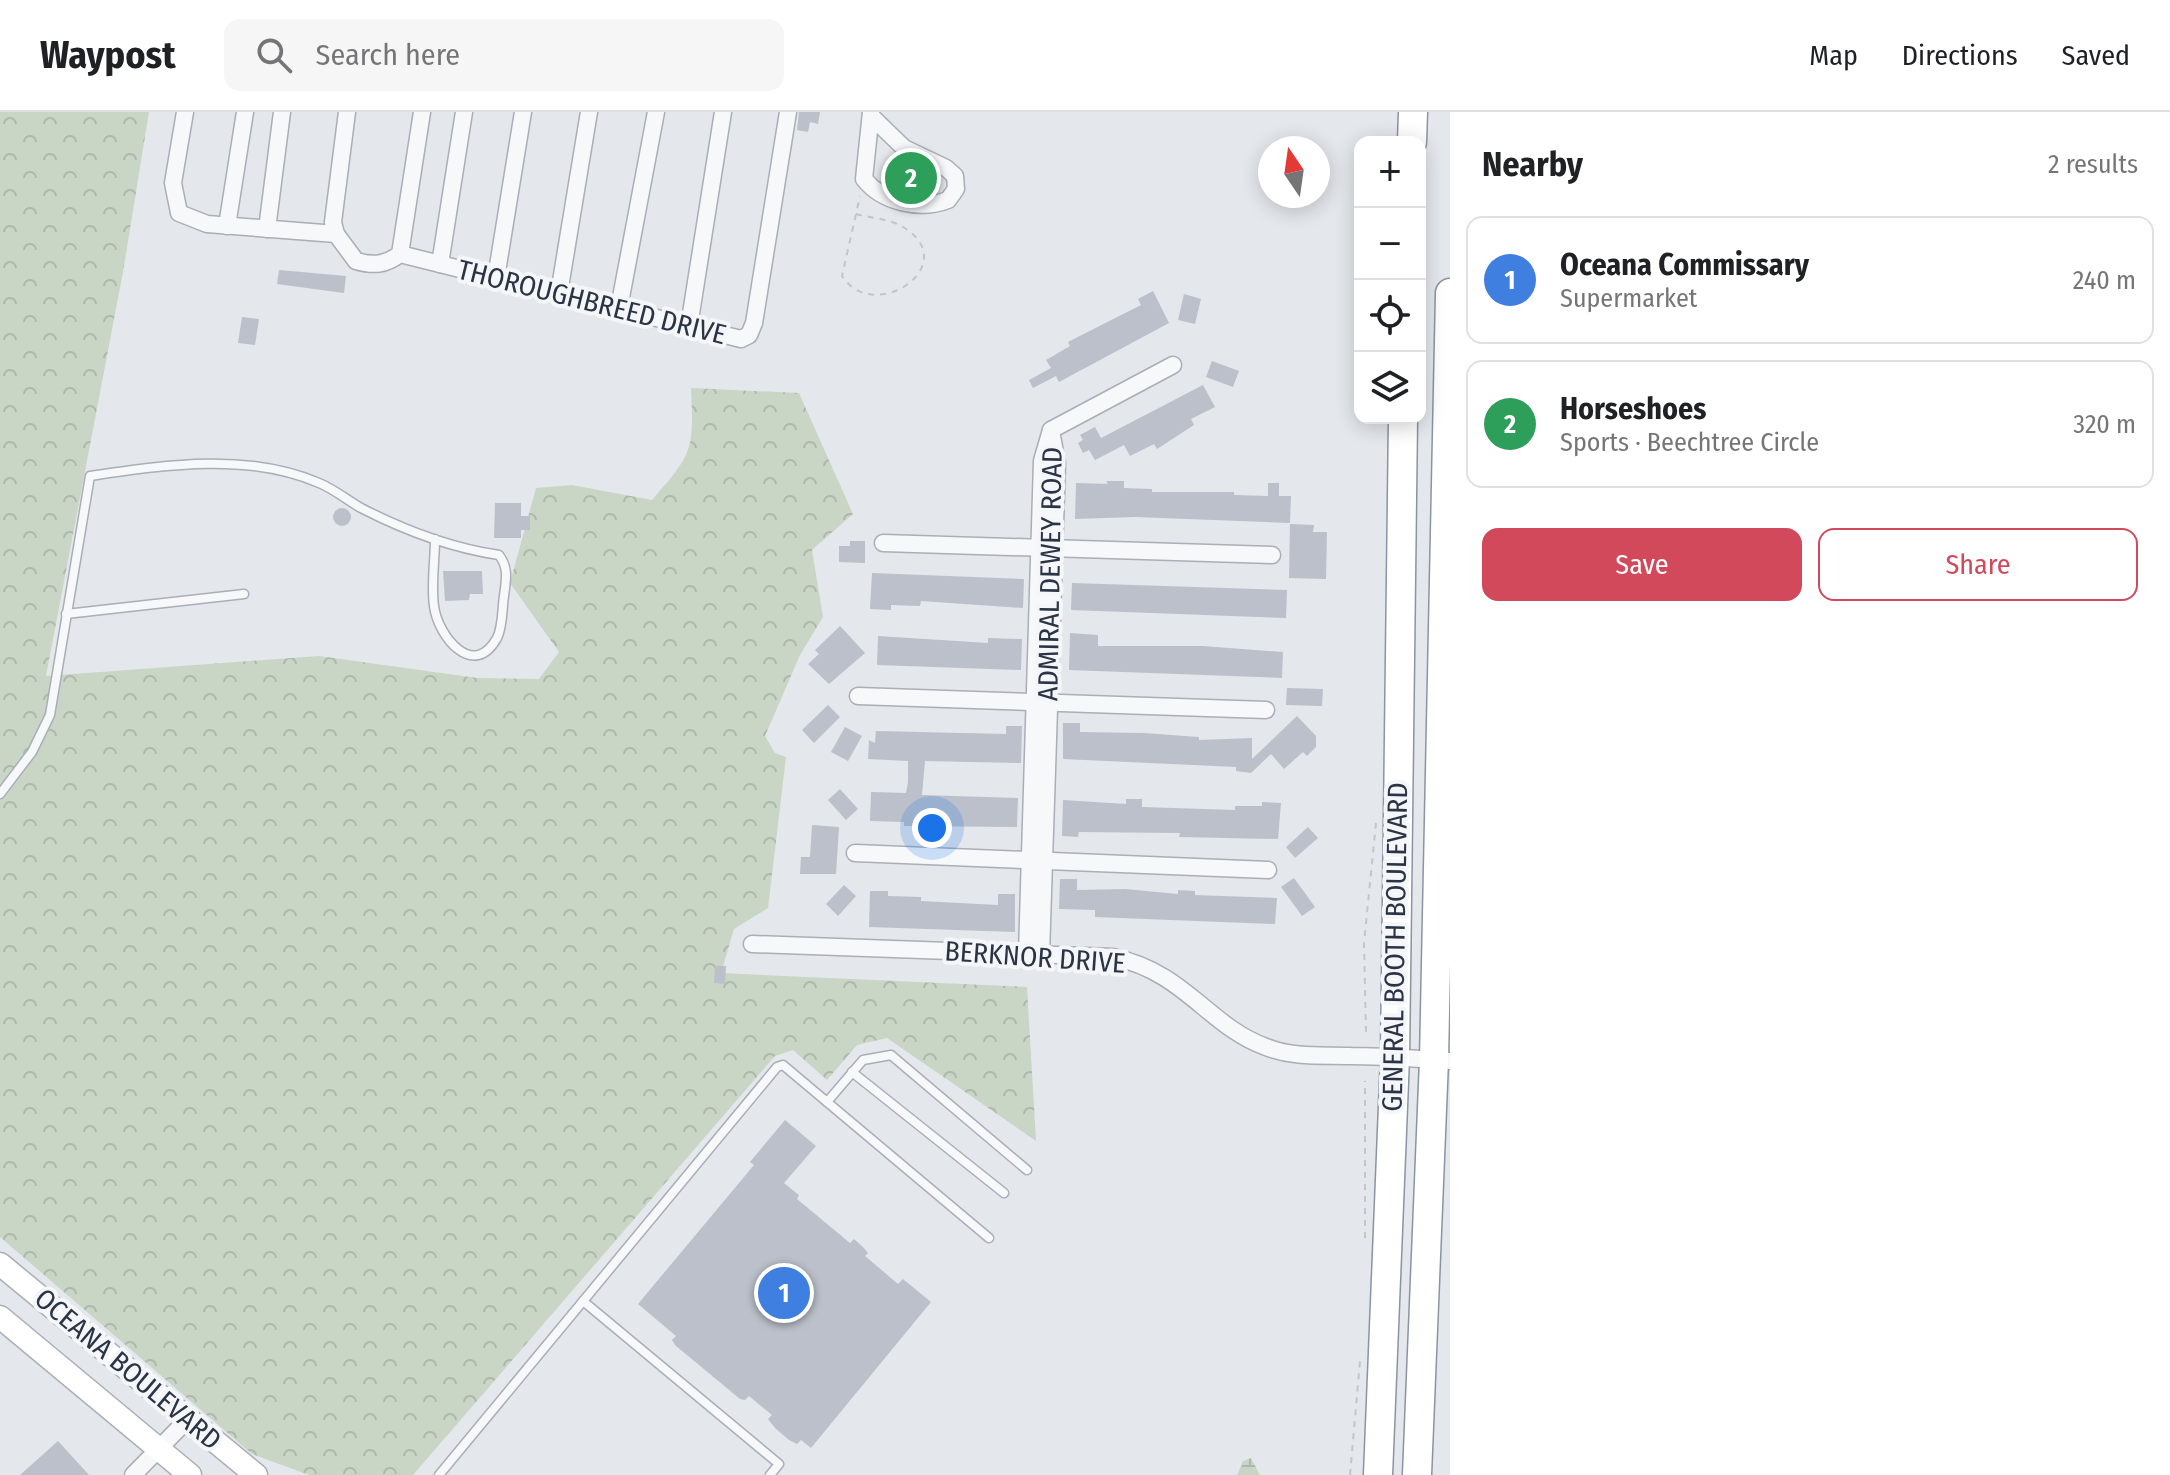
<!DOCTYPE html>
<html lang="en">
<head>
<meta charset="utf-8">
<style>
	body { margin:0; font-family:"Fira Sans Condensed",sans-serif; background:#f6f6f6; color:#202124 }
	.controls { position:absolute; right:24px; top:24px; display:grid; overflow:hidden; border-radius:16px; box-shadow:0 4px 20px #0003 }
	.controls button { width:72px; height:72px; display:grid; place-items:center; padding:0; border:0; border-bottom:2px solid #e0e0e0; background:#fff; color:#202124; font:40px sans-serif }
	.compass { position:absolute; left:1258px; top:24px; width:72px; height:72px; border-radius:50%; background:#fff; box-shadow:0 4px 20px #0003; rotate:347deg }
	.you { position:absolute; left:932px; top:716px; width:28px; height:28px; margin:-20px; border:6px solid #fff; border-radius:50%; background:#1a73e8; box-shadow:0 0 0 12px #1a73e833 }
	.badge { display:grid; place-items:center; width:52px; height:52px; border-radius:50%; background:#d1495b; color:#fff; font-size:26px; font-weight:700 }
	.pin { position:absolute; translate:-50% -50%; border:4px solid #fff; box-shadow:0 2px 8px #0006 }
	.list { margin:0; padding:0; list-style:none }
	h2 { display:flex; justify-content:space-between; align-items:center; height:104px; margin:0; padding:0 32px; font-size:34px }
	h2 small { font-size:26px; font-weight:400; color:#757577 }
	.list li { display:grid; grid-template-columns:52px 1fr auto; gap:24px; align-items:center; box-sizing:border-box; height:128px; margin:0 16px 16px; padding:0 16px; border:2px solid #e0e0e0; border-radius:16px }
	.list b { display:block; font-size:30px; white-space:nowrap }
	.list p { margin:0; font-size:26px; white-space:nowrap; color:#757577 }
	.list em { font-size:26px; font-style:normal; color:#757577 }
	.actions { display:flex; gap:16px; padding:24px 32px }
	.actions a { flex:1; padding:18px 0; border:2px solid #d1495b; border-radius:16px; text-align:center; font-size:28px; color:#d1495b }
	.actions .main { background:#d1495b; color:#fff }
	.icon { flex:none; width:44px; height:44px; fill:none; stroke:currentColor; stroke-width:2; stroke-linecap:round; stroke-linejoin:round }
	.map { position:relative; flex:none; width:1450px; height:1363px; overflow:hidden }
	header { display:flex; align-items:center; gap:48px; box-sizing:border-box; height:112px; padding:0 40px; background:#fff; border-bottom:2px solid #e0e0e0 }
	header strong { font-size:38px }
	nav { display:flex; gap:44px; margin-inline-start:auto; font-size:28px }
	.search { width:560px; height:72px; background:#f6f6f6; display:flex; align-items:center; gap:20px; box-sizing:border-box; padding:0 28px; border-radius:16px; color:#757577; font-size:30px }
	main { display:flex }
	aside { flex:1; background:#fff }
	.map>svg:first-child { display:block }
	.forest { fill:url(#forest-crowns) }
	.wetland { fill:url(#wetland-marsh) }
	.garden { fill:#c9d6c5 }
	.building { fill:#bbc0ca }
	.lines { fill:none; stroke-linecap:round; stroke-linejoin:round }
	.lane-casing { stroke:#a9aeb7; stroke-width:11 }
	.street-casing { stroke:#a9aeb7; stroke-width:19 }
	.secondary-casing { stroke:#a9aeb7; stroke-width:25 }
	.highway-casing { stroke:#8b94a3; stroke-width:31 }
	.path { stroke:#c2c5cb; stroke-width:2; stroke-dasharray:6 6; stroke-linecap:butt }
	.lane { stroke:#f7f8fa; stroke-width:8 }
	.street { stroke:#f7f8fa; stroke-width:16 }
	.secondary { stroke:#fff; stroke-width:22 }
	.highway { stroke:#fff; stroke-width:28 }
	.labels { text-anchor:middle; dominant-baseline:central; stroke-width:8; stroke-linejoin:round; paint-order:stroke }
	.street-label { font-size:28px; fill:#2b3445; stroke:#f4f6f9 }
</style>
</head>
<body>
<header>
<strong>Waypost</strong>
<div class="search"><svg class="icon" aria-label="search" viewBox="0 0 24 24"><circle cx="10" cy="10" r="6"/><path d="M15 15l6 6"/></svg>Search here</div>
<nav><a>Map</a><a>Directions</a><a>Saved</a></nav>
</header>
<main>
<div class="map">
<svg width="1450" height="1363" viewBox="0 0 1450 1363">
	<defs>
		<pattern id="forest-crowns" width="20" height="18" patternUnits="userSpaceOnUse" patternTransform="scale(2)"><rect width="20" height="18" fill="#c9d6c5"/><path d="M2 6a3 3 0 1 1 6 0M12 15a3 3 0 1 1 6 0" fill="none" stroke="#adb8ab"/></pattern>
		<pattern id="wetland-marsh" width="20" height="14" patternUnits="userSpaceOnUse" patternTransform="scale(2)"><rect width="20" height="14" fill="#c9d6c5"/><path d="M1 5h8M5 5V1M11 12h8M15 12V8" fill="none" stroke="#adb8ab"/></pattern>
	</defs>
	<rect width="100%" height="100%" fill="#e4e7ec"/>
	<path class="forest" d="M0,0H149L123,160L46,564L319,544L477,566L539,567L559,540L510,471L536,376L572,373L652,388C693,341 694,339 691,276L799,281L853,402L812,438L823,505L800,543L765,624L775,641L786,645L768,796L734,817L721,861L1027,875L1036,1029L887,926L857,933L827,968L793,938L775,944L413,1363H309L252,1342L0,1125Z"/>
	<path class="wetland" d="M1251,1346L1260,1363H1237L1243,1349Z"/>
	<path class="garden" d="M900,54L926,64L921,78L895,68Z"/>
	<g class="building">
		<path d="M799,0H820L818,12L810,10L808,20L797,18Z"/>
		<path d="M279,158L346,164L344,181L277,172Z"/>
		<path d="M1153,179L1169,211L1059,270L1056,264L1033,276L1029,268L1051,256L1046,248L1070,234L1068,230L1141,193L1138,187Z"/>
		<path d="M1184,182L1201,187L1195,212L1178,208Z"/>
		<path d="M242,205L259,207L255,233L238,231Z"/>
		<path d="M1212,249L1239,259L1233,275L1206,265Z"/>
		<path d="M1203,273L1215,295L1191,307L1194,313L1157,337L1154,332L1130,344L1124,333L1095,348L1089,338L1083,341L1078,331L1083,328L1080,323L1095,315L1101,326Z"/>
		<path d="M1106,369H1124V376L1152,377V380H1234V383L1268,384V371H1279V384H1291L1290,411L1135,405L1075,407L1076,371L1108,372Z"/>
		<path d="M495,391H521V404H530V418H521V426H494Z"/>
		<circle cx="342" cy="405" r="9"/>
		<path d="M1290,412L1314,413L1313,420H1327L1326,467L1289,466Z"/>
		<path d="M850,429H865V451L839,450V434H850Z"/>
		<path d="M443,459H482L483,482H470L469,488L445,489Z"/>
		<path d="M872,461L1024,467L1023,496L921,489L920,494L891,493V498L870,497Z"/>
		<path d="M1072,471L1287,478L1286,506L1071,498Z"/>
		<path d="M840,514L865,541L829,572L808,552L819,542L815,538Z"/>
		<path d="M1070,521L1098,523V534H1202L1283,540L1282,566L1069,558Z"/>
		<path d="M878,524L988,531V526L1022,527L1021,558L877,553Z"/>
		<path d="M1287,576L1323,577L1322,594L1286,593Z"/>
		<path d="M828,593L840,605L814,631L802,618Z"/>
		<path d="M1297,604L1316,624V635L1307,644L1303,640L1284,657L1271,642L1251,661L1236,659V655L1063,647V611H1080V620L1144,621L1199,625V628L1252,626V647Z"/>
		<path d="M1006,614H1022L1021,651L925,649L922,683L1018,686L1017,715L904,714V710L870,709L871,680L906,681L908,670V649L868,647L869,628L875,631L876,619L1006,622Z"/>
		<path d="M845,615L862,624L848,649L831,640Z"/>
		<path d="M840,677L858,697L846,708L828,688Z"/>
		<path d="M1126,687H1142V695L1235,698V694H1262V690L1281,691L1278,727L1179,725L1180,721L1079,720L1078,725L1062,724L1063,688L1126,692Z"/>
		<path d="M812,713L839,715L836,762H800L801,745H810Z"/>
		<path d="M1308,715L1318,726L1295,746L1286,735Z"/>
		<path d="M1294,766L1315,795L1302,804L1281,775Z"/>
		<path d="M1060,767H1077V778L1125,777L1178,782V778L1195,779V783L1277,786L1275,812L1095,805V798L1059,797Z"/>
		<path d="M844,773L856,784L838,804L826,792Z"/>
		<path d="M870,779H888V784L921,785V789L998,793V782H1015V820L869,815Z"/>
		<path d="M715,854H726L725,872L714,871Z"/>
		<path d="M785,1008L816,1034L784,1071L799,1083L797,1087L850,1131L854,1127L863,1135L868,1141L865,1144L898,1172L903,1167L931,1190L811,1336L801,1328L797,1332L789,1328L775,1316L768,1307L772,1303L749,1284L745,1288L740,1287L728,1277L676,1234L672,1228L676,1224L638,1192L754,1053L750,1050Z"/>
		<path d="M58,1329L89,1363H20Z"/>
	</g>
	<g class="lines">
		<defs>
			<g id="lane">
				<path d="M66,502L244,482"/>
				<path d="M0,682L32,640L50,603L90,364C165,353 247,340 319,371C334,377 347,388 361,396C404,418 451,436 499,443C509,456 506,468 504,484C502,496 503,515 497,526C474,568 438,525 434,494C431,473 435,448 435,427"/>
				<path d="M852,960L1004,1081"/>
				<path d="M827,990L863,948L891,943L1027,1058"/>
				<path d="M583,1189L779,1352L770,1363"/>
				<path d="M439,1363L777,955L783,953L989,1126"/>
			</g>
			<g id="street">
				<path d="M185,0L173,71L179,101L207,112L336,122L333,110L347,0"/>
				<path d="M871,4L904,36L946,56L955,64L956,77L948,88C920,99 882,90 864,67L871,0"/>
				<path d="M227,114L245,0"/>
				<path d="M267,117L282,0"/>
				<path d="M336,122L356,149C374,154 385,153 400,142L422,0"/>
				<path d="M400,142L741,227L749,223L754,211L788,0"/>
				<path d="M440,152L464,0"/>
				<path d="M496,166L523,0"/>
				<path d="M559,181L589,0"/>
				<path d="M619,196L656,0"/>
				<path d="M689,214L723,0"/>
				<path d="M1051,318L1173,253"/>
				<path d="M883,431L1272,443"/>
				<path d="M858,584L1266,598"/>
				<path d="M855,741L1268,758"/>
				<path d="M752,832L1113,845C1185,860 1208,914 1266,935C1294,946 1322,943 1351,944C1384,944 1417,947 1450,949"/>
				<path d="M1027,841L1042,349L1051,318"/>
				<path d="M1041,842L1057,351L1052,324"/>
				<path d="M133,1363L188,1307"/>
			</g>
			<g id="secondary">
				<path d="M0,1152L256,1363"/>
				<path d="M0,1205L190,1363"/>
			</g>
			<g id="highway">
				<path d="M1412,30L1413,0"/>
				<path d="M1378,1363L1395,945L1403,306"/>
				<path d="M1417,1363L1434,948L1450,181"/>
			</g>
		</defs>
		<use href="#lane" class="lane-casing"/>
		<use href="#street" class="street-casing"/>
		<use href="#secondary" class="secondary-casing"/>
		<use href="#highway" class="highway-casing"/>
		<g class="path">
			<path d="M856,102C871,106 890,107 903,115C965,152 874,214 842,164L860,84"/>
			<path d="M1366,920L1364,831L1376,711"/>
			<path d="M1365,1126V969"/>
			<path d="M1350,1363L1360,1249"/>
		</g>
		<use href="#lane" class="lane"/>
		<use href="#street" class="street"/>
		<use href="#secondary" class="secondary"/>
		<use href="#highway" class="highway"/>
	</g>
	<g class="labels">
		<g class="street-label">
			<text transform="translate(592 190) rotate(14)">THOROUGHBREED DRIVE</text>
			<text transform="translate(1050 462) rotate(-89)">ADMIRAL DEWEY ROAD</text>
			<text transform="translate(1395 835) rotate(-89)">GENERAL BOOTH BOULEVARD</text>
			<text transform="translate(1035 845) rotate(4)">BERKNOR DRIVE</text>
			<text transform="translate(128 1257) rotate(40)">OCEANA BOULEVARD</text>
		</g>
	</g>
</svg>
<div class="controls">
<button>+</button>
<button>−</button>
<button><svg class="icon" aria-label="locate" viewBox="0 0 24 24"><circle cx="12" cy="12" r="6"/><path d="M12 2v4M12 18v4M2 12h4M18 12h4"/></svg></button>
<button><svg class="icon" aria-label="layers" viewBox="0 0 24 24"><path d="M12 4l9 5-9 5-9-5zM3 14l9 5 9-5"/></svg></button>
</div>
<svg class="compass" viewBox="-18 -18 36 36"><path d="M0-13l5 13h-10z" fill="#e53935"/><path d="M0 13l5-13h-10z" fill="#757577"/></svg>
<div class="you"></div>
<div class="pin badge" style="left:784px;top:1181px;background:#3f7fe0">1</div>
<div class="pin badge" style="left:911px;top:66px;background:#2e9e5b">2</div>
</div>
<aside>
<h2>Nearby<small>2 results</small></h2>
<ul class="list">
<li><span class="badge" style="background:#3f7fe0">1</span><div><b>Oceana Commissary</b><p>Supermarket</p></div><em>240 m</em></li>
<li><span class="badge" style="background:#2e9e5b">2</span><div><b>Horseshoes</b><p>Sports · Beechtree Circle</p></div><em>320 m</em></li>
</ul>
<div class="actions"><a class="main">Save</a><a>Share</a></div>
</aside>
</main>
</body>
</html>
